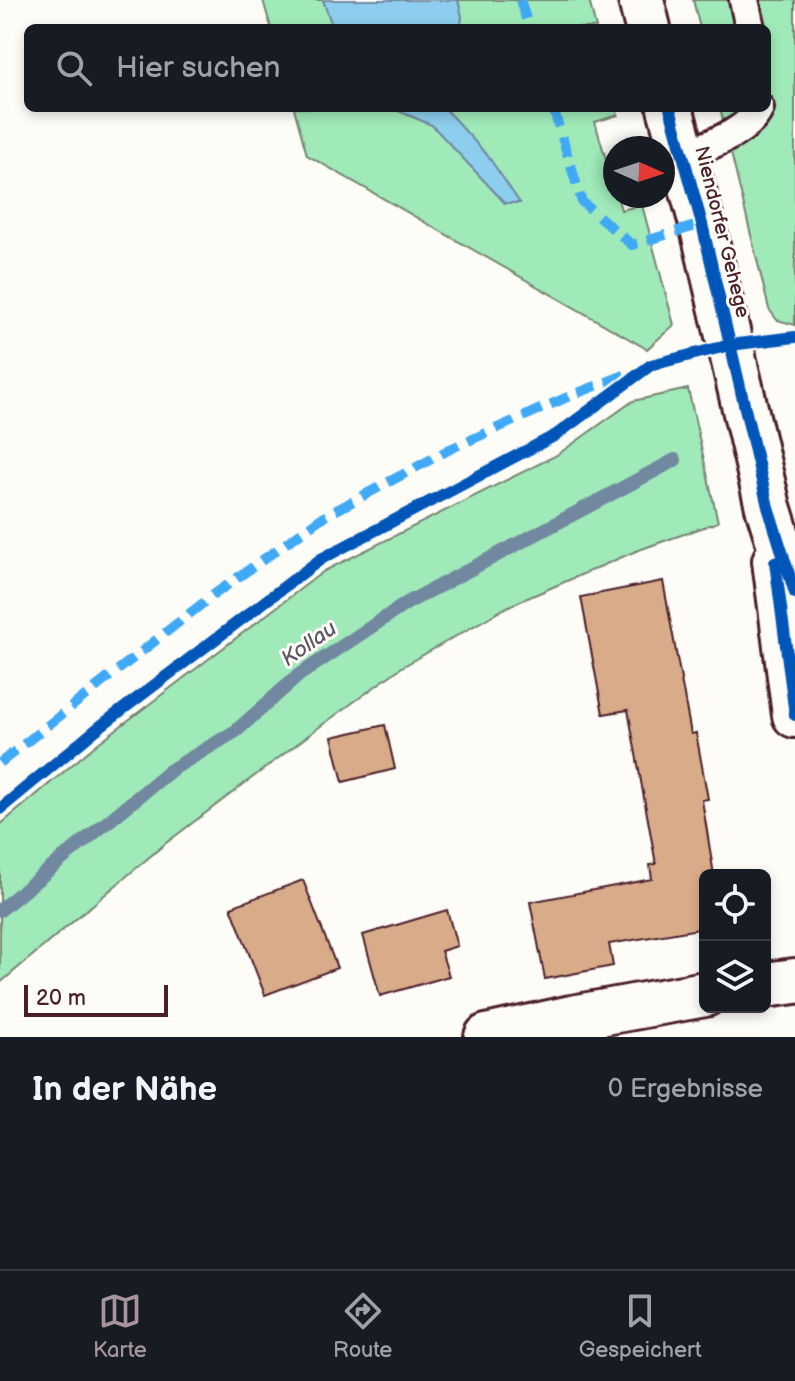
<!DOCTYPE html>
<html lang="de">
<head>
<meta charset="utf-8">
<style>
	body { margin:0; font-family:"Balsamiq Sans",sans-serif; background:#20242c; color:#f1f3f6 }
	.controls { position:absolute; right:24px; bottom:24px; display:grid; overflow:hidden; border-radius:12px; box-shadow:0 4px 12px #0003 }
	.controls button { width:72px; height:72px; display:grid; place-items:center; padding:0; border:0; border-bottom:2px solid #363941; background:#171b24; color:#f1f3f6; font:40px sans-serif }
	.compass { position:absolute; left:603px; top:136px; width:72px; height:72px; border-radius:50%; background:#171b24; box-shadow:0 4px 12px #0003; rotate:93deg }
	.scale { position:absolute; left:24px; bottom:20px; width:144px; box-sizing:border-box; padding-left:8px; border:4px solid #4a1f2b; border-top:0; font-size:22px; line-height:28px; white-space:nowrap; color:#4a1f2b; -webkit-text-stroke:6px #fdfcf7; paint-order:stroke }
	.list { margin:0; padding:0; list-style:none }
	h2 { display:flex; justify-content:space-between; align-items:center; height:104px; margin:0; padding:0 32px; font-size:34px }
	h2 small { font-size:26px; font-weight:400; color:#9ea1a6 }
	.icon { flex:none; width:44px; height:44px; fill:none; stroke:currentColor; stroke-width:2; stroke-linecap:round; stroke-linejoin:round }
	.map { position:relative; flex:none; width:795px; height:1037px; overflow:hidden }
	.search { position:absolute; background:#171b24; box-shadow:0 4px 12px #0003; left:24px; right:24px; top:24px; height:88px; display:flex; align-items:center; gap:20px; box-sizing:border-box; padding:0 28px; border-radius:12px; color:#9ea1a6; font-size:30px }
	.sheet { height:232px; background:#171b24 }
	nav { display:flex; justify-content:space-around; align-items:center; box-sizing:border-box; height:112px; border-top:2px solid #363941; background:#171b24; font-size:22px; color:#9ea1a6 }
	nav a { display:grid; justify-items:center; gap:4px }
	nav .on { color:#a6949b }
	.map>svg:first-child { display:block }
	.green { fill:#a0eab9; stroke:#758472; stroke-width:2 }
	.water { fill:#8dceee; stroke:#7288a0; stroke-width:2 }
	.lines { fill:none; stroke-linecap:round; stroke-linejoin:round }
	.stream { stroke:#7288a0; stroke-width:14 }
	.building { fill:#d8ac89; stroke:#4a1f2b; stroke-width:2 }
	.lane-casing { stroke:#4a1f2b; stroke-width:34 }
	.street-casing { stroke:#4a1f2b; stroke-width:50 }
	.secondary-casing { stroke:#4a1f2b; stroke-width:50 }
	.lane { stroke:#fdfcf7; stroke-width:28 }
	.street { stroke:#fdfcf7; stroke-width:44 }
	.secondary { stroke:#fdfcf7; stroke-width:44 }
	.quiet { stroke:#3fa9f5; stroke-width:10; stroke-dasharray:20 10; stroke-linecap:butt }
	.cycleway-casing { stroke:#fdfcf7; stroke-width:17 }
	.cycleway { stroke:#0057b8; stroke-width:12 }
	.labels { text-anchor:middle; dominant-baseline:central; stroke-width:6; stroke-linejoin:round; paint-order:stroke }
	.street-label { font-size:20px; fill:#4a1f2b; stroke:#fdfcf7 }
	.water-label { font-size:22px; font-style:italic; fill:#5e5466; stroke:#fdfcf7 }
</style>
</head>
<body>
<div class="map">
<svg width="795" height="1037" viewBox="0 0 795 1037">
	<rect width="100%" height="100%" fill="#fdfcf7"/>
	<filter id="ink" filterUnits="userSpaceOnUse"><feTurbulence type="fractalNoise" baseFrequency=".0125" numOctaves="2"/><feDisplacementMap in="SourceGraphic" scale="16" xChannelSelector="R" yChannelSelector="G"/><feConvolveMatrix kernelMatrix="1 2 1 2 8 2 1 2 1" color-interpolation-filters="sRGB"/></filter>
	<g filter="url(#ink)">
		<g class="green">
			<path d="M263,0H323L333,28H271Z"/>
			<path d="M458,0H589L596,28H460L462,17Z"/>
			<path d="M693,0H795V325L777,320L769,309L720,108H767V28H700Z"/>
			<path d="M294,108H392L432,125L505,203L519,202L447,110V108H616L618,115L595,122L615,190V196H617L621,210L642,205L674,325L647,349L307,155Z"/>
			<path d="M688,389L718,522L636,551L509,606L402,667L322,725L166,843L0,983V825L97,744L324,571L557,455L633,401Z"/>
		</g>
		<g class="water">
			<path d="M323,0H458L462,17L460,28H333Z"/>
			<path d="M392,108H447V111L488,156L520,203H505L432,125Z"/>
		</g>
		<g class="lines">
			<path class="stream" d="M0,910L171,770L236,731L299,675L407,603L675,460"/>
		</g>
		<g class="building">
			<path d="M663,581L691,734L696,733L708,799L702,800L714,875H705V928L609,944L613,966L545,979L530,902L652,879L650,865L656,864L628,710L603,714L581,597Z"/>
			<path d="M385,725L395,769L343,782L332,737Z"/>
			<path d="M303,880L337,968L265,995L231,907Z"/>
			<path d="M447,910L457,946L441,951L449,976L380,996L363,935Z"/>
		</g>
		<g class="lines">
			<defs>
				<g id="lane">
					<path d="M744,0L750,28"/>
					<path d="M682,157C705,146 750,132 759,108"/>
				</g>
				<g id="street">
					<path d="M765,985L795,981"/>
					<path d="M487,1037L572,1018L705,994"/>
				</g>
				<g id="secondary">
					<path d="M641,0L648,28"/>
					<path d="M670,108L702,224L768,507L795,593"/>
					<path d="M775,561L795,715"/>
				</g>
			</defs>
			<use href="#lane" class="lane-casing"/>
			<use href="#street" class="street-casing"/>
			<use href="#secondary" class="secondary-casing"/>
			<use href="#lane" class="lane"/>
			<use href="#street" class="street"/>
			<use href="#secondary" class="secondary"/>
			<g class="quiet">
				<path d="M520,0L529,28"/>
				<path d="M553,108L582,202L632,245L702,224"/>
				<path d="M0,763L212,596L320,519L450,449L570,396L627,374"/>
			</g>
			<defs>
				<g id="cycleway">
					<path d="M670,108L702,224L768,507L795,593"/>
					<path d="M775,562L795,715"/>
					<path d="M0,809L98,728L321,559L556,435L651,365L730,345L795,337"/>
				</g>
			</defs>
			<use href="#cycleway" class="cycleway-casing"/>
			<use href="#cycleway" class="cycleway"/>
		</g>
	</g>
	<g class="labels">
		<g class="street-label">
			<text transform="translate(722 232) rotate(76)">Niendorfer Gehege</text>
		</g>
		<g class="water-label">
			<text transform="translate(309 644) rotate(-35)">Kollau</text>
		</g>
	</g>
</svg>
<div class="controls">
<button><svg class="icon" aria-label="locate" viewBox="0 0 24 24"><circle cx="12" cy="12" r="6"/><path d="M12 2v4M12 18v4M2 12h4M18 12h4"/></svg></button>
<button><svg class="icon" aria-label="layers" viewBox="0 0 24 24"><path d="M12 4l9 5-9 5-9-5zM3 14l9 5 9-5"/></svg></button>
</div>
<svg class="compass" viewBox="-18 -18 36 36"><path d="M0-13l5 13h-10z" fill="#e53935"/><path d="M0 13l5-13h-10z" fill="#9ea1a6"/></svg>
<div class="scale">20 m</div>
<div class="search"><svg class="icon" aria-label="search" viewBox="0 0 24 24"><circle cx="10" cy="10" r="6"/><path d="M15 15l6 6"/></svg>Hier suchen</div>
</div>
<section class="sheet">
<h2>In der Nähe<small>0 Ergebnisse</small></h2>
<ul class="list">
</ul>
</section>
<nav>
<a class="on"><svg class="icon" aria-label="map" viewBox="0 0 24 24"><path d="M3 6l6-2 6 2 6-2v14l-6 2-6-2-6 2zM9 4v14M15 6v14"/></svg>Karte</a>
<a><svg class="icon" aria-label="directions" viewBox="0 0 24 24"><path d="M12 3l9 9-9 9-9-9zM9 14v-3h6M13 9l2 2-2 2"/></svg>Route</a>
<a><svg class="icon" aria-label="saved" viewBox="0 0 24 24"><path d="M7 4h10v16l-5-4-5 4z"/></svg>Gespeichert</a>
</nav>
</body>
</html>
